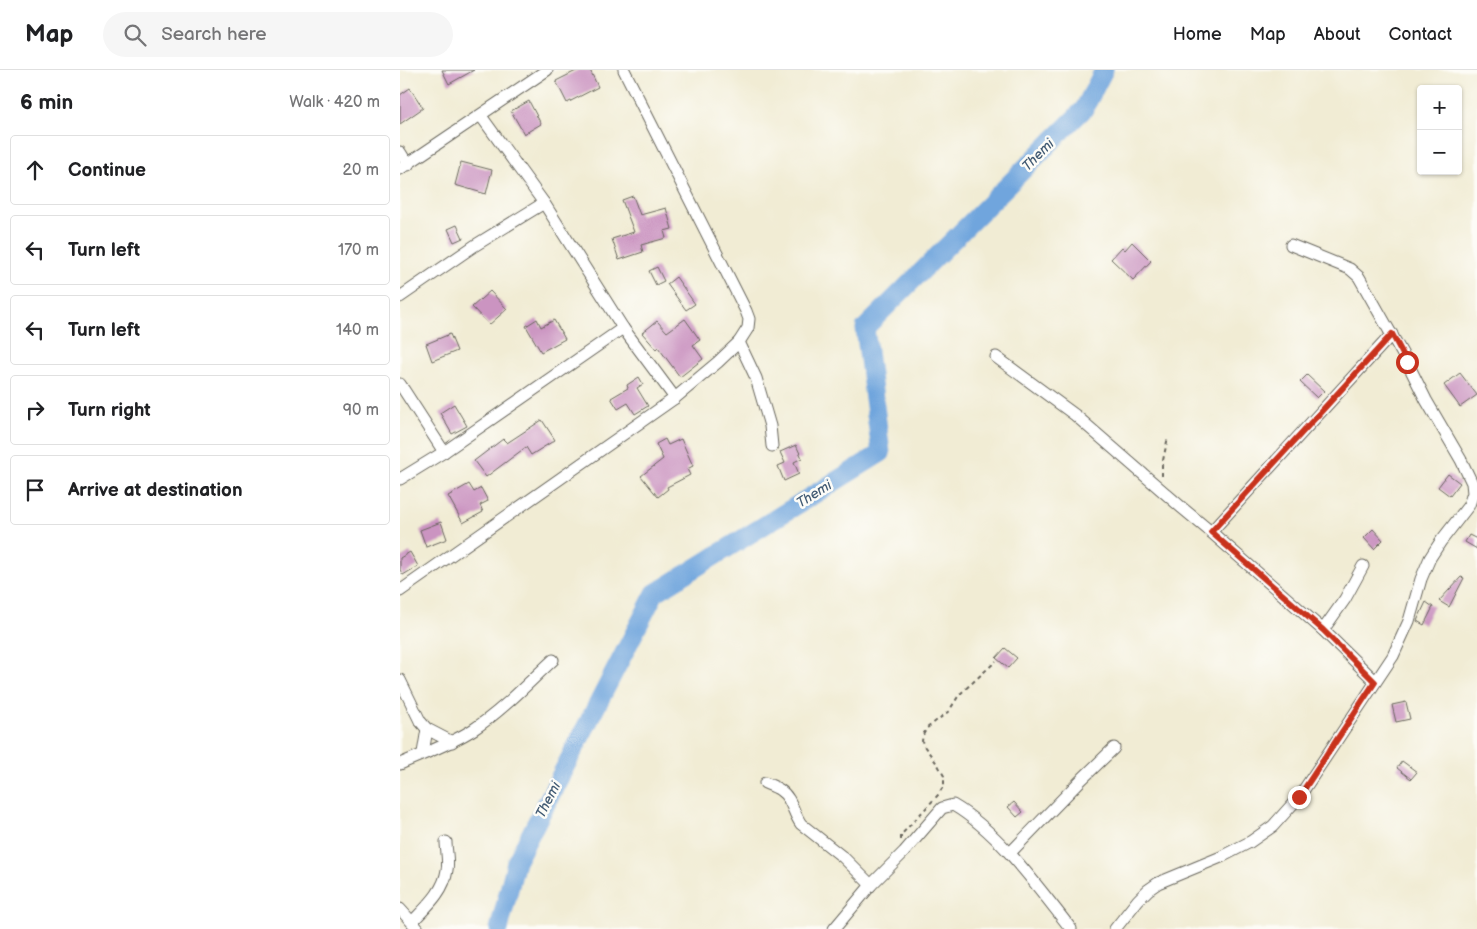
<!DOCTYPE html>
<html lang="en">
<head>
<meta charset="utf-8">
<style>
	body { margin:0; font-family:"Balsamiq Sans",sans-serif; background:#f6f6f6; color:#202124 }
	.controls { position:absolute; right:15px; top:15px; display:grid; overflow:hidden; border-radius:5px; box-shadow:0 1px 4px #0004 }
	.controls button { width:45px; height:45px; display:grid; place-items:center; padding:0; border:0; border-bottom:1px solid #e0e0e0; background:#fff; color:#202124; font:25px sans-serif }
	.stop { position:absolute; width:15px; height:15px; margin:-11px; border:4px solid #c8321e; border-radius:50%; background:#fff }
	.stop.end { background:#c8321e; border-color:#fff; box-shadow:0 1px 5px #0008 }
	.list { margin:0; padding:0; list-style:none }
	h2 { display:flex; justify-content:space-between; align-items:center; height:65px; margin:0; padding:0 20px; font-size:21px }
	h2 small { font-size:16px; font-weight:400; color:#757577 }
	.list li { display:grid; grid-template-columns:32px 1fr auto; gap:15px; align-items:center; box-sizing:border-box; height:70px; margin:0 10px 10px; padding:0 10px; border:1px solid #e0e0e0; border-radius:5px }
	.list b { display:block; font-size:19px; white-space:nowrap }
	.list em { font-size:16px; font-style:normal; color:#757577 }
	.icon { flex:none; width:28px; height:28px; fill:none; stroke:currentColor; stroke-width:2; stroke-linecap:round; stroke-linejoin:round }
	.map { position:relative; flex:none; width:1077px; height:859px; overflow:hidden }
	header { display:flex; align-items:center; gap:30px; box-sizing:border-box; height:70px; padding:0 25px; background:#fff; border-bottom:1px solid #e0e0e0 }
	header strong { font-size:24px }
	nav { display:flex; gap:28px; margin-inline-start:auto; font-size:18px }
	.search { width:350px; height:45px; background:#f6f6f6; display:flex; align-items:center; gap:12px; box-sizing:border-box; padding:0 18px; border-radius:28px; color:#757577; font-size:19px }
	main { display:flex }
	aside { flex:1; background:#fff }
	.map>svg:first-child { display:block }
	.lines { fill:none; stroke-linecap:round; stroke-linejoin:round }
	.river { stroke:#6fa5dd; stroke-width:19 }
	.building { fill:#cb94c1 }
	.minor-casing { stroke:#67655c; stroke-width:13 }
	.path { stroke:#67655c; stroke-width:2; stroke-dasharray:4 4; stroke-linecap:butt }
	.minor { stroke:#fff; stroke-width:11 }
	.route { stroke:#c8321e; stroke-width:6 }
	.labels { text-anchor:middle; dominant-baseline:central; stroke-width:5; stroke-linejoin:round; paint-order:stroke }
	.water-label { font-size:14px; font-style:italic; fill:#415a73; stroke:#fdfcf7 }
</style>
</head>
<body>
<header>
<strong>Map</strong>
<div class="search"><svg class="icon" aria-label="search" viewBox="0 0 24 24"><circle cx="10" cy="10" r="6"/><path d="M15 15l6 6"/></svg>Search here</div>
<nav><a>Home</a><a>Map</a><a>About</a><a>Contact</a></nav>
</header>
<main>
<aside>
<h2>6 min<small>Walk · 420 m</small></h2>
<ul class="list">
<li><svg class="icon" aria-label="ahead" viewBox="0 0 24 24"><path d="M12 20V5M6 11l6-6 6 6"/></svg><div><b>Continue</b></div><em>20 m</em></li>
<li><svg class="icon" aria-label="left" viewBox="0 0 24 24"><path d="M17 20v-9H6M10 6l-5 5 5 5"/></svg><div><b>Turn left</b></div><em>170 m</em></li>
<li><svg class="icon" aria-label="left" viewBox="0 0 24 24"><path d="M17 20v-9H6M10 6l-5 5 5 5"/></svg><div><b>Turn left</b></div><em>140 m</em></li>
<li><svg class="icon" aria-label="right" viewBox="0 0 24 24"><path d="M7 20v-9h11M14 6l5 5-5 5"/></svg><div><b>Turn right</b></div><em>90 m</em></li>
<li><svg class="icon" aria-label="arrive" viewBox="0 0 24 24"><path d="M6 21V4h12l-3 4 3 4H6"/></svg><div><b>Arrive at destination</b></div></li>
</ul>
</aside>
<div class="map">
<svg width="1077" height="859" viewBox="0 0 1077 859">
	<rect width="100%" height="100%" fill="#fdfcf7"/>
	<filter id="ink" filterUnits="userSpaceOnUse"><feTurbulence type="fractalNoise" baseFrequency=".02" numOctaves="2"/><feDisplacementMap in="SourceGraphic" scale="10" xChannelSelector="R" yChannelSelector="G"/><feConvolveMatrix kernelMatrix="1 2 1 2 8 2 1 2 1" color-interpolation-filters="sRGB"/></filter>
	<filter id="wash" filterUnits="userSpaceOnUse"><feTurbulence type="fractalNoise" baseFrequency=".0096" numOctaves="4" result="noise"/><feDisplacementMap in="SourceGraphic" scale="20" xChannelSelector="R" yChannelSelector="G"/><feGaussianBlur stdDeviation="1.12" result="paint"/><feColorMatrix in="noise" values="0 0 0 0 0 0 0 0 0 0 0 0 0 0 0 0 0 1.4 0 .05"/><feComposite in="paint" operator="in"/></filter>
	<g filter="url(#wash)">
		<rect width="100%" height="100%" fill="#f1ecd4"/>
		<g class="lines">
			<path class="river" d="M99,859L116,792L255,523L481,383L465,258L684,39L704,0"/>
		</g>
		<g id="blocks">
			<g class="building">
				<path d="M42,0H74L49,14Z"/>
				<path d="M178,0H190L198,17L167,33L156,11Z"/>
				<path d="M10,18L23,38L0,54V25Z"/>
				<path d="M129,31L141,54L124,64L111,41Z"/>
				<path d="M61,92L92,100L86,124L55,115Z"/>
				<path d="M233,126L240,145L266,138L272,159L264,161L266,168L241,175L243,182L219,190L212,169L234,162L222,130Z"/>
				<path d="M57,155L63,168L54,172L48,159Z"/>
				<path d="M732,172L751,191L733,210L711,189L722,177L725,180Z"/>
				<path d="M257,197L264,211L256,215L249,201Z"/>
				<path d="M276,207L295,234L286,240L267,214Z"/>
				<path d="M90,221L107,239L89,255L72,237Z"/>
				<path d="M137,249L141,257L154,250L165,269L141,282L126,256Z"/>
				<path d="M285,249L300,270L293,275L303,289L280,307L258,277L256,279L242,263L257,251L267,262Z"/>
				<path d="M50,264L57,281L32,291L26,274Z"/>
				<path d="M1060,303L1077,325L1060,337L1044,315Z"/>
				<path d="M907,305L924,321L917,328L900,312Z"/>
				<path d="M239,307L243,314L237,318L248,336L235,344L228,333L218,339L211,328L228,318L227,315Z"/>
				<path d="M54,334L67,356L52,364L40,343Z"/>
				<path d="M142,350L155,370L131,385L126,377L86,407L74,391L103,369L107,373Z"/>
				<path d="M265,369L268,375L281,369L293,396L287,399L290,405L267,417L268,419L258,427L241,406L263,389L256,374Z"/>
				<path d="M396,375L402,388L394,392L399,404L384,411L378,396L385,393L380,382Z"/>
				<path d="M1048,404L1060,413L1050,426L1038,417Z"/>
				<path d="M69,414L74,422L81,418L88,431L80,435L83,442L63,453L48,426Z"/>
				<path d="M41,452L47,469L26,477L20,460Z"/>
				<path d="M973,459L983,470L974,479L964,468Z"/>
				<path d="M1069,465L1077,469V479L1065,472Z"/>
				<path d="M10,482L18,496L3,505L0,500V488Z"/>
				<path d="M1061,507L1064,508L1049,537L1039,531Z"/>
				<path d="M1026,532L1033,537L1024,555L1017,551Z"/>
				<path d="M605,578L617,588L608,598L596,588Z"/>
				<path d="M1006,632L1010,649L996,652L992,635Z"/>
				<path d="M1002,691L1017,702L1011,709L997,698Z"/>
				<path d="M614,732L623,742L617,747L608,737Z"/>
			</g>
		</g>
	</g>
	<g filter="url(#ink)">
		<use href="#blocks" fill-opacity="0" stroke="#67655c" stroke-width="1"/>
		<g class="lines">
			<defs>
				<g id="minor">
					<path d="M81,46L144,133L223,258L275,328"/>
					<path d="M0,82L8,95"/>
					<path d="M0,99L147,0"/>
					<path d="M0,227L74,176L144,133"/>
					<path d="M339,272L356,308L370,356L372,376"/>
					<path d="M596,287L675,345L781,437L811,462L923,560L975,611"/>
					<path d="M0,314L44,382"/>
					<path d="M0,409L44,382L223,258"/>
					<path d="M811,462L992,264"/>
					<path d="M0,521L275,328L318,292L339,272L348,258L349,249L346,241L224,0"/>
					<path d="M923,560L945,529L963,496"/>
					<path d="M0,610L20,651L27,659L52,672"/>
					<path d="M23,683L27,659"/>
					<path d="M0,694C25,683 51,674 74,659C103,640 128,613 153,590"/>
					<path d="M365,713C370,715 376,717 380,720C392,728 393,743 401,754L444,788L471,815"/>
					<path d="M610,783L683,708L714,678"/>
					<path d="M0,839L18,859"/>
					<path d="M12,852C26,837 44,822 47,800C49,791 46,780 46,772"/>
					<path d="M434,859L471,815L504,782L542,738L553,735C599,762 638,817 671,859"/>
					<path d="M715,859L738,830L748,820L758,813L821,787L850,772L873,756L899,727L993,586L1009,551L1021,509L1030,488L1041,471L1069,435L1073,423L1072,413L1061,390L1026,330L1007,292L959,207L950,199L891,175"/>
				</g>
			</defs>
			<use href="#minor" class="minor-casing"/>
			<g class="path">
				<path d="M762,406V395L768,367"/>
				<path d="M501,770V765L538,725L544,715V706L538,695L524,676L522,671L523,665L527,658L549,641L559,625L596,591"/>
			</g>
			<use href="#minor" class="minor"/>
		</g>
	</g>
	<g class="lines" filter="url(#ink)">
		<path class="route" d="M899,727L975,612L923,560L811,462L992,264L1007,292"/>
	</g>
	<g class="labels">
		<g class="water-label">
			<text transform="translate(638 85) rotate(-45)">Themi</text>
			<text transform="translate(414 424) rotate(-32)">Themi</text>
			<text transform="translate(148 730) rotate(-63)">Themi</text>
		</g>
	</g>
</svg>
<div class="controls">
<button>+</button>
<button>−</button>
</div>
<div class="stop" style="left:1007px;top:292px"></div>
<div class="stop end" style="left:899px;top:727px"></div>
</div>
</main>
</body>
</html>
